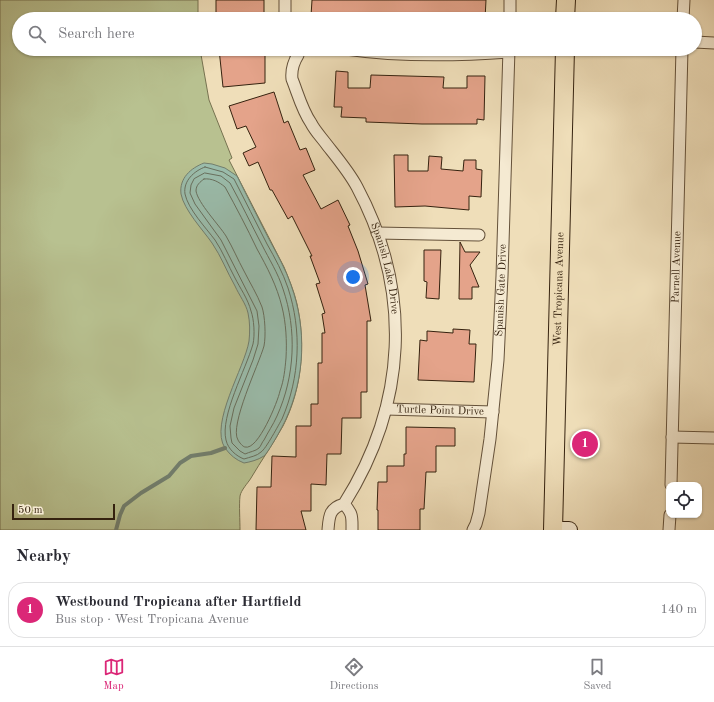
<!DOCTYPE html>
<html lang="en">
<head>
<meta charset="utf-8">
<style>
	body { margin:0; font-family:"Old Standard TT",serif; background:#f2f2f3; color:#2b2b33 }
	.controls { position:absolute; right:12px; bottom:12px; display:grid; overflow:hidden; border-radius:8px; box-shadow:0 1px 3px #0004 }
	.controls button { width:36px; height:36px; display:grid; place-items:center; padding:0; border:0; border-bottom:1px solid #e1e1e2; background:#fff; color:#2b2b33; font:20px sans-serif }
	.scale { position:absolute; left:12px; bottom:10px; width:103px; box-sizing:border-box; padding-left:4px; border:2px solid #35220f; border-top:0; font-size:11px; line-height:14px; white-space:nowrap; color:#35220f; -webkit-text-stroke:3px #f5ead2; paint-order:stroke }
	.you { position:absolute; left:353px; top:277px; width:14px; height:14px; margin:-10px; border:3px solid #fff; border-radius:50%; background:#1a73e8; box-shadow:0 0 0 6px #1a73e833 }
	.badge { display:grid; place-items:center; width:26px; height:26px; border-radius:50%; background:#db2777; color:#fff; font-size:13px; font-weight:700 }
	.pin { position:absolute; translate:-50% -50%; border:2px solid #fff; box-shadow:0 1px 4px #0006 }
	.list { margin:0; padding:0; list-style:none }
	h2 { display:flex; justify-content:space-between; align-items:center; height:52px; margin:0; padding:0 16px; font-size:17px }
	h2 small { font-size:13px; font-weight:400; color:#7c7c81 }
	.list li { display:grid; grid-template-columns:26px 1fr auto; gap:12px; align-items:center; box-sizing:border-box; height:56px; margin:0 8px 8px; padding:0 8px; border:1px solid #e1e1e2; border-radius:16px }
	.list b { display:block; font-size:15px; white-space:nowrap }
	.list p { margin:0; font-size:13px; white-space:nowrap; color:#7c7c81 }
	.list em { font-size:13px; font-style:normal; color:#7c7c81 }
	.icon { flex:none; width:22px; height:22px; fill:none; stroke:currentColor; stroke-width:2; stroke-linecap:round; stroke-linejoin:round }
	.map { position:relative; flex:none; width:714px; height:530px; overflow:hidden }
	.search { position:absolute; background:#fff; box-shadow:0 1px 3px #0004; left:12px; right:12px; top:12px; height:44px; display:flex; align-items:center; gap:10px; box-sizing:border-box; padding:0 14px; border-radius:22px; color:#7c7c81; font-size:15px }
	.sheet { height:116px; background:#fff }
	nav { display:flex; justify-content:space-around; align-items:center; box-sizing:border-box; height:56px; border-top:1px solid #e1e1e2; background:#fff; font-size:11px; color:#7c7c81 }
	nav a { display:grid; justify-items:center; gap:2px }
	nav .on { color:#db2777 }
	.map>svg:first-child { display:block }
	.green { fill:#b8c190; stroke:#767250 }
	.water { fill:#9abcab; stroke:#727e6d }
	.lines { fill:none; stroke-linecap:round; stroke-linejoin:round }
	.shore { stroke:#686f5d; stroke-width:1 }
	.stream { stroke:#727e6d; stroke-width:4 }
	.building { fill:#e4a38a; stroke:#35220f }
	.street-casing { stroke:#64513a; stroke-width:13 }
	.secondary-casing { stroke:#35220f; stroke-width:18 }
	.primary-casing { stroke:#35220f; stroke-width:20 }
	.street { stroke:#f5ead2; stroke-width:11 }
	.secondary { stroke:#f5ead2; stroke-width:16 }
	.primary { stroke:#efdeb9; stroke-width:18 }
	.labels { text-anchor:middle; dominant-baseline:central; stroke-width:3; stroke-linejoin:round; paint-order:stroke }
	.street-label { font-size:11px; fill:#35220f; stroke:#f5ead2 }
</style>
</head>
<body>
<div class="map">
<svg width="714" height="530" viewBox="0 0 714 530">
	<rect width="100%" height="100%" fill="#efdeb9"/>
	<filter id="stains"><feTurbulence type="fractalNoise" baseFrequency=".005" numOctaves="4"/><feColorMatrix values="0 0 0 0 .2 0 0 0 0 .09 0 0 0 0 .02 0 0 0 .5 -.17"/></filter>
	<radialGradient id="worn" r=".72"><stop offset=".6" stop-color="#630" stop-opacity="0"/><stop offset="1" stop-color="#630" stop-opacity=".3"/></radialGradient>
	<path class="green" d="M0,0H198V19H19V49H200L209,100L232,158L229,160L284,267C289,279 294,291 297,304C306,345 302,389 283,426C273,444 261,461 251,478C248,483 241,490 240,496C239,505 240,521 240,530H0Z"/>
	<path class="water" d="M204,163L212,164L225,168L237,176C248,198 259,220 270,241C278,256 286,270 291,285C307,329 305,377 286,419C283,426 268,453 264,456C258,460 250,462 244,463C236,460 230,455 225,448C209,424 245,367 249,341C250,332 250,322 248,313C246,304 239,295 235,286C227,272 221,256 212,243C203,230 184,210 181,194C179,178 191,168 204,163Z"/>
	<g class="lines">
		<g class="shore">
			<path d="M205,167L223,172L234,179C245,201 256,222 267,244C275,258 283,273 288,288C302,331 300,377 282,419C279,424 266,449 261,452C257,456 250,457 244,459C236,456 228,449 226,440C220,416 246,369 253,344C255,335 254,319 251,311C248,299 240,288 235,278C228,265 223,252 215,240C206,228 188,209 185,194C183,181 194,171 205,167Z"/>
			<path d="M205,173L221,176L230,183C241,203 251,224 262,245C269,259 278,273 283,289C297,330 295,376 277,416C273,425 268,432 264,440C262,442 261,446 259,448C256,451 249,452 245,454L240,451L232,443L231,438L230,426L234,408L253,360L258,344L259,326L257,311L221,240L195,204L190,193L191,185L194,179Z"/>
			<path d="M204,179C212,178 219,182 225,187C236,207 247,228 257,249C267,267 277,286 282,307C286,323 287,341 286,358C285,369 284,380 280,391C278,401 258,451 245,447C243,447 239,442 238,440C229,426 259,364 264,346C266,336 265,316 262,307C257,294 250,283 244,271C238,260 233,248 226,236C219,225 198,203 196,191C196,185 200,182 204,179Z"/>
		</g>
		<path class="stream" d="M116,530L120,515L124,506L141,493L169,476L180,463L191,456L211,453L225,448"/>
	</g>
	<g class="building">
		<rect x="216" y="0" width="48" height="19"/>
		<path d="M312,0H486L485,19H431V15L391,14V19H375V17L350,16V19H334V17L311,16Z"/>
		<path d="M219,49H265V83L223,87Z"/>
		<path d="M336,71L348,72V88H370L371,75L444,77L443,88H467V76H485L484,120L477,119V124H422L366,122V118L341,117L342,107H334Z"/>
		<path d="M274,92L284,123L288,121L300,150L306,148L315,170L303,175L321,209L338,200L350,225L348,226L358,251L368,284L365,285L371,321H367V392H361V418H342L341,454H327L326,485L311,484V511H301L306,530H256L257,487H271L272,456L296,457V426H311V404H318V363H322V333H325L322,314L325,313L316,284L320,283L310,256H312L292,216L288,219L272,190H270L258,162L249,166L243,153L256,147L246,126L237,129L229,106Z"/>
		<path d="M394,155H408V171H428L429,156L442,157L441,169L463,171L464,160H476V169L482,170L481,197L469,196V210L425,206L395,207Z"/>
		<path d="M460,242L465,252H480L470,265L479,287H472V299H459Z"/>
		<path d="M424,250H441L439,299L426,298L427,282L424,281Z"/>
		<path d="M453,329L470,330L469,344H476L474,382L418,380L420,340L427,341V331L453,333Z"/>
		<path d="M406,427L455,428V446H436V472H426L424,509H420V530H378V510H377L378,482H387V466H404V454H406Z"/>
	</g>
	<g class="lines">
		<defs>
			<g id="street">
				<path d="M285,19V0"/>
				<path d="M510,19V0"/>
				<path d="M683,19L684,0"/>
				<path d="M695,42L714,43"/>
				<path id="s1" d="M291,49L298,55C293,63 291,70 292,79C298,94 302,110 311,123C315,131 322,138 327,145C338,159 349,172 357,187C413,292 407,404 344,504C329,508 329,517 328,530"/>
				<path d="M346,49C400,57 454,56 509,52"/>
				<path d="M377,233L479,235"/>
				<path id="s2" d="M386,409L493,412"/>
				<path d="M672,437L714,438"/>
				<path id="s3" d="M671,485L682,49"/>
				<path d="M344,504C353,514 352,517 352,530"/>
				<path id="s4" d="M473,530L476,524L479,513L490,439L498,360L502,276L509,49"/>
				<path d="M669,530L670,515"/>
			</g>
			<path id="secondary" d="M553,530H569"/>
			<g id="primary">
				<path d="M565,19L566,0"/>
				<path id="s5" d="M553,530L565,49"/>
			</g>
		</defs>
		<use href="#street" class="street-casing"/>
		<use href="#secondary" class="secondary-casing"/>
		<use href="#primary" class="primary-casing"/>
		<use href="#street" class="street"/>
		<use href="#secondary" class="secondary"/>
		<use href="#primary" class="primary"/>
	</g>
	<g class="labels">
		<g class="street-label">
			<text stroke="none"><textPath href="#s3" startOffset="218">Parnell Avenue</textPath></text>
			<text stroke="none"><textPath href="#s1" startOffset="248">Spanish Lake Drive</textPath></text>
			<text stroke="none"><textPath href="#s5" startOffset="241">West Tropicana Avenue</textPath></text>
			<text stroke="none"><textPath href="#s4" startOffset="242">Spanish Gate Drive</textPath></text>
			<text stroke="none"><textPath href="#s2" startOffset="54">Turtle Point Drive</textPath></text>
		</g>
	</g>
	<rect width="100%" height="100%" filter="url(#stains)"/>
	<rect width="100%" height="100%" fill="url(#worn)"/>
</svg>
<div class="controls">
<button><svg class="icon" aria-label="locate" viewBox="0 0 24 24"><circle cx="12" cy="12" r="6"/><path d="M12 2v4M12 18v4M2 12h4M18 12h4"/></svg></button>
</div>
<div class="scale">50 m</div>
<div class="you"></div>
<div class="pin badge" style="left:585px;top:444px">1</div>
<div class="search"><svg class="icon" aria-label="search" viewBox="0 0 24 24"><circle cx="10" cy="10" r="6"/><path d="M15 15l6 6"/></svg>Search here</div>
</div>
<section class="sheet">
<h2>Nearby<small></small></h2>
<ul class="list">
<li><span class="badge">1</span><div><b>Westbound Tropicana after Hartfield</b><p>Bus stop · West Tropicana Avenue</p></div><em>140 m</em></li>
</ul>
</section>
<nav>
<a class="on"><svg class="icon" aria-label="map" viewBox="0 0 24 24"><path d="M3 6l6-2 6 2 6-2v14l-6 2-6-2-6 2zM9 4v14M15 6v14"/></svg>Map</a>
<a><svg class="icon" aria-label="directions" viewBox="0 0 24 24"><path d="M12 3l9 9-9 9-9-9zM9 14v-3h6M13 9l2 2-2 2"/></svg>Directions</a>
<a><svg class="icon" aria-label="saved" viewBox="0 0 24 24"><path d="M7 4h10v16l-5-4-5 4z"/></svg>Saved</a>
</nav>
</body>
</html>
